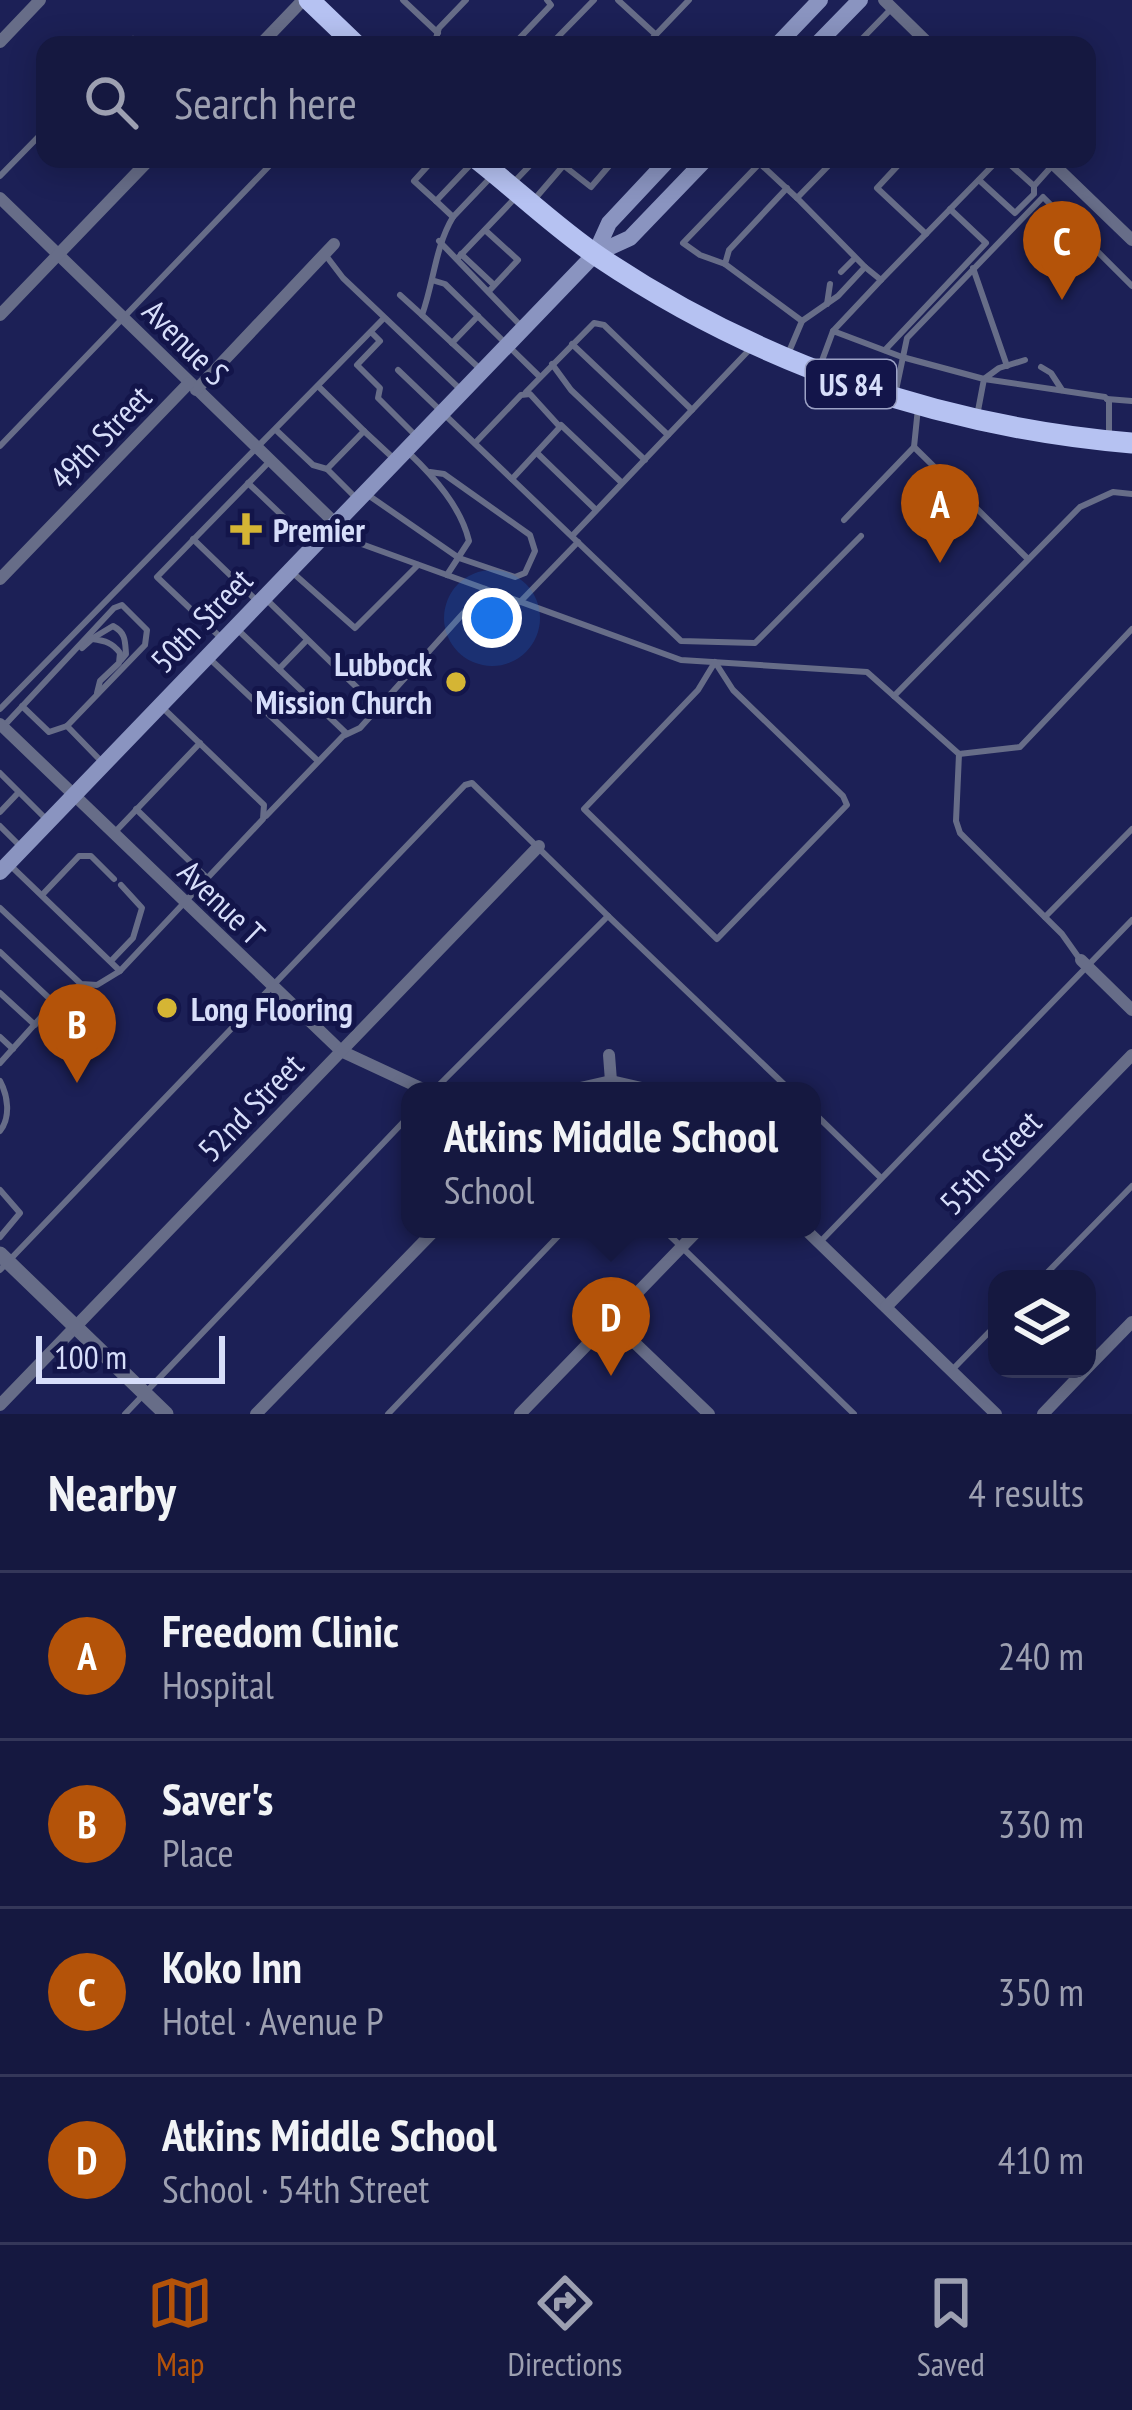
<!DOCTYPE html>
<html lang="en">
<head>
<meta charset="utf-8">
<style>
	body { margin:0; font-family:"PT Sans Narrow",sans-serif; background:#1e2147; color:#f1f3f6 }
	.controls { position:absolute; right:36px; bottom:36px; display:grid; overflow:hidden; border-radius:24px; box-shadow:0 6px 30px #0003 }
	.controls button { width:108px; height:108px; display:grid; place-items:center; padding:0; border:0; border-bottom:3px solid #343759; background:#151840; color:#f1f3f6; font:60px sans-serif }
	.scale { position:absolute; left:36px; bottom:30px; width:189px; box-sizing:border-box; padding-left:12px; border:6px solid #d7defa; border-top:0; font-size:33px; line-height:42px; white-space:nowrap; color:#d7defa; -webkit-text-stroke:9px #13154a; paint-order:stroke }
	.you { position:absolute; left:492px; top:618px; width:42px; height:42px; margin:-30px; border:9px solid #fff; border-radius:50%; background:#1a73e8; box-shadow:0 0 0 18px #1a73e833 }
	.badge { display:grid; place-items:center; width:78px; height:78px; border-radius:50%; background:#b45309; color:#fff; font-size:39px; font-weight:700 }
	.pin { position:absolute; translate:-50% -99px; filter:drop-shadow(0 3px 6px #0008) }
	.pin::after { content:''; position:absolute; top:63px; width:42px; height:36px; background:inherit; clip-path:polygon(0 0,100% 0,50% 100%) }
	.popup { position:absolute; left:401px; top:1082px; width:420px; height:156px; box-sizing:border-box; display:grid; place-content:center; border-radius:24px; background:#151840; filter:drop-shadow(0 3px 9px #0005); font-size:39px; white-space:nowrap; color:#9da0b1 }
	.popup b { font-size:45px; color:#f1f3f6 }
	.popup::after { content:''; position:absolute; left:50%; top:100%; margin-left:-24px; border:24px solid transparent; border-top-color:#151840 }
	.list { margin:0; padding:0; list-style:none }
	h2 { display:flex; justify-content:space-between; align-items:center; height:156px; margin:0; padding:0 48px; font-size:51px }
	h2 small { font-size:39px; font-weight:400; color:#9da0b1 }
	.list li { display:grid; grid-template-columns:78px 1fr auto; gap:36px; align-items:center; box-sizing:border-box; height:168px; padding:0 48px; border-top:3px solid #343759 }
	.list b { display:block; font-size:45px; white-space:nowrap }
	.list p { margin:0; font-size:39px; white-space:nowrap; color:#9da0b1 }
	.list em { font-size:39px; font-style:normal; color:#9da0b1 }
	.icon { flex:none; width:66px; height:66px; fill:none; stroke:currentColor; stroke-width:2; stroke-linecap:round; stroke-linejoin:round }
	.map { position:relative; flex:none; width:1132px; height:1414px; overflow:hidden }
	.search { position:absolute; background:#151840; box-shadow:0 6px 30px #0003; left:36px; right:36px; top:36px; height:132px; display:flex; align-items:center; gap:30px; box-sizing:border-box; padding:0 42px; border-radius:24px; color:#9da0b1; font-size:45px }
	.sheet { height:828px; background:#151840 }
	nav { display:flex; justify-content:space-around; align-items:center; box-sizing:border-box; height:168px; border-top:3px solid #343759; background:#151840; font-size:33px; color:#9da0b1 }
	nav a { display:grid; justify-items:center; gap:6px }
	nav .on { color:#b45309 }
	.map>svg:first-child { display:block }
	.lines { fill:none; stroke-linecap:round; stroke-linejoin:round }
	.service { stroke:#676d88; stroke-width:6 }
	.minor { stroke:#676d88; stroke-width:12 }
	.tertiary { stroke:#676d88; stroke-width:15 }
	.secondary { stroke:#8a94c0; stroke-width:16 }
	.trunk { stroke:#b6c2f2; stroke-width:21 }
	.poi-dot { fill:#d5b534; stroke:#13154a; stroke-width:4.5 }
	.labels { text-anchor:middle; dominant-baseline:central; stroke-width:10; stroke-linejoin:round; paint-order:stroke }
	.shield { fill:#13154a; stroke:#9ca2c5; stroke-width:3 }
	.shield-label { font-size:30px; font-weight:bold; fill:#d7defa }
	.street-label { font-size:33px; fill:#d7defa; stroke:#13154a }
	.poi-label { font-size:33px; font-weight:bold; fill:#d7defa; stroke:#13154a; text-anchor:start }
</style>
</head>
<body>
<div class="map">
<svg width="1132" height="1414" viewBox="0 0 1132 1414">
	<rect width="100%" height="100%" fill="#1c2056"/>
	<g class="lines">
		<g class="service">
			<path d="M403,0L438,33"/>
			<path d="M618,0L655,34"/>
			<path d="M127,45L133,39"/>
			<path d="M434,45L439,28L466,0"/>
			<path d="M513,45L551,5L547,0"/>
			<path d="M555,45L552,43L594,0"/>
			<path d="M646,45L689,0"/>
			<path d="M856,45L891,9"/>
			<path d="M434,159L414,181L436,201L473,162"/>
			<path d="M755,159L797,198L835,159"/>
			<path d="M904,159L877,188L926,234"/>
			<path d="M1004,159L1034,186L1051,167"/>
			<path d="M563,165L591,187L615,159"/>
			<path d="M0,176L45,130"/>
			<path d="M979,180L1015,213L1034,194V186"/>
			<path d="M514,182L536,159"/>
			<path d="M787,188L729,250L725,264L802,321L788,354"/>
			<path d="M797,198L865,267L838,296L802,321"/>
			<path d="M436,201L453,217L492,176"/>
			<path d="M533,201L569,159"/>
			<path d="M453,217C435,247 434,282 422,315L479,368"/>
			<path d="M485,230L518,260L490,290"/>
			<path d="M439,241L521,326"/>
			<path d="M461,254L494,285"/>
			<path d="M327,257L343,278L462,391"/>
			<path d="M457,259L517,196"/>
			<path d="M725,264L700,255L683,243L760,163"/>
			<path d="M973,268L1007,366"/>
			<path d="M841,272L855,258"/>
			<path d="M881,280L999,159"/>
			<path d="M435,281L445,284L540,377"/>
			<path d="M400,295L422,315"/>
			<path d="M827,304L830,284"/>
			<path d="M833,331L881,280L865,267"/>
			<path d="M371,332L380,341L357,365L380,388L378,398L416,436"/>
			<path d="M452,343L478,316"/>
			<path d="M572,344L668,435"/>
			<path d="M885,350L986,243L950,209"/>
			<path d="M552,364L571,390L645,460"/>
			<path d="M820,366L833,331L902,357L984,379L977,416"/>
			<path d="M1041,367L1051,373L1062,390"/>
			<path d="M398,370L681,641L755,643L861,536"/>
			<path d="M984,379L1105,397L1109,401V437"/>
			<path d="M984,379L999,368L1025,360"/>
			<path d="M526,392L594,323L604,325L692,410"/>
			<path d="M895,395L907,338L1043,197L1132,286"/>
			<path d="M1107,399L1132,401"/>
			<path d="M561,425L621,482"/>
			<path d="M276,430L313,465L327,469L364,431L318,386"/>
			<path d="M364,431L392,457"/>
			<path d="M475,443L521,395L530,394L560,427L512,479"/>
			<path d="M0,446L272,163"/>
			<path d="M914,447L1027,558"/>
			<path d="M409,453C434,477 461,507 469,541L447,575"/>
			<path d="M537,453L596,510"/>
			<path d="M327,469L358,500"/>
			<path d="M248,483L311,543"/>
			<path d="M368,495L459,558L515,577L525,573L535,551L530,535L444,474L430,472"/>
			<path d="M844,520L914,447L918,408"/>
			<path d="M339,527L356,542L681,660L867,672L959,754L1020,747L1132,629"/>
			<path d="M572,536L751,348"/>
			<path d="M193,539L255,599"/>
			<path d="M293,573L355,628L418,565"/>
			<path d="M267,600L378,708"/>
			<path d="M520,602L578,542"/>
			<path d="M238,630L346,733"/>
			<path d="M219,636L157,577L270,461"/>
			<path d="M93,638L113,626C126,633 125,641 126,654L121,660"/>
			<path d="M82,648L92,639C105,641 112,642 120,653L119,663L100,681L97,693"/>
			<path d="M210,659L318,761"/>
			<path d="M715,662L733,690L843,796L847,805L717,939L584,809L698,690Z"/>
			<path d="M279,669L307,640"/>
			<path d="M894,696L1080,507L1113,492L1132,494"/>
			<path d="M0,709L384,318"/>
			<path d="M67,726L102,762"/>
			<path d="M2,728L114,608L122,605L147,630L145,645L67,726L49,732L22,706"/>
			<path d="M959,754L956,821L960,833L1062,934L1079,958"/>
			<path d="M0,773L46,819"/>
			<path d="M136,809L207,878"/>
			<path d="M0,812L18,793"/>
			<path d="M266,816L343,736L360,728L485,589"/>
			<path d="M0,826L19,845"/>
			<path d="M115,832L200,743"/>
			<path d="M11,866L120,971"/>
			<path d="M42,895L79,856H91L114,879"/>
			<path d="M0,908L81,984L97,985L120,971L263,819L264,805L164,709"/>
			<path d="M1045,917L1132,829"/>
			<path d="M0,952L50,999L52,1005L0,1063"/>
			<path d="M111,961L133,938L142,908L121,885"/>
			<path d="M0,993L35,1025"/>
			<path d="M0,1037L13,1049"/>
			<path d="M0,1081C8,1096 11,1117 0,1131"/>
			<path d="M433,1091L608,916L791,1091"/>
			<path d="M815,1114L881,1178"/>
			<path d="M0,1190L20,1213L0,1237"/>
			<path d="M663,1229L854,1414"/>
			<path d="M821,1241L1132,920"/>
			<path d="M0,1270L465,785L472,783L608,916"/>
			<path d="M1041,1279L1132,1186"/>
			<path d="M954,1368L997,1324"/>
			<path d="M125,1414L410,1115"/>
			<path d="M388,1414L565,1229"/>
		</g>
		<g class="minor">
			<path d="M884,0L930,45"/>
			<path d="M0,42L40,0"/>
			<path d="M260,45L303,0"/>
			<path d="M1048,159L1132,240"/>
			<path d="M0,198L336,524"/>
			<path d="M0,315L150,159"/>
			<path d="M196,390L334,244"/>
			<path d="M0,579L189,383"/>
			<path d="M0,724L341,1051L427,1091"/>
			<path d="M1081,960L1132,1010"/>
			<path d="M609,1055L611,1081"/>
			<path d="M567,1091L611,1081L655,1091"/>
			<path d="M812,1112H813"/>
			<path d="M805,1229L996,1414"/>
			<path d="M886,1307L1132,1055"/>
			<path d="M611,1320L709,1414"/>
			<path d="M1087,1368L1132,1322"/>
			<path d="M0,1405L539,846"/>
			<path d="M256,1414L436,1229"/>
			<path d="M520,1414L699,1229"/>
			<path d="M1043,1414L1086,1369"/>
		</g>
		<path class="tertiary" d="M0,1254L166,1414"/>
		<g class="secondary">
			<path d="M777,45L820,0"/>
			<path d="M816,45L860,0"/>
			<path d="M595,254L609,223L669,159"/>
			<path d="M0,872L595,254L630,238L706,159"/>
		</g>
		<g class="trunk">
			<path d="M309,0L356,45"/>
			<path d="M477,159C518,191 556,228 599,257C758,364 941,427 1132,443"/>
		</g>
	</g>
	<g class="poi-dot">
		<path d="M240 511h12v12h12v12h-12v12h-12v-12h-12v-12h12z"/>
		<circle cx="456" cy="682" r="12"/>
		<circle cx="167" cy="1008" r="12"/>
	</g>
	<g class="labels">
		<rect class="shield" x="806" y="360" width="90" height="48" rx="9"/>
		<g class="shield-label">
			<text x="851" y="384">US 84</text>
		</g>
		<g class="street-label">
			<text transform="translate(186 342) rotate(45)">Avenue S</text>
			<text transform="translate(100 437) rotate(-46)">49th Street</text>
			<text transform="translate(201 620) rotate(-46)">50th Street</text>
			<text transform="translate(222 902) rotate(44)">Avenue T</text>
			<text transform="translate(250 1107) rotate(-46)">52nd Street</text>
			<text transform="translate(990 1162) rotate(-46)">55th Street</text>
		</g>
		<g class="poi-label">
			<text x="273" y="529">Premier</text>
			<text x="432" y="663" text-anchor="end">Lubbock<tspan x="432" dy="38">Mission Church</tspan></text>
			<text x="191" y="1008">Long Flooring</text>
		</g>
	</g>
</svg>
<div class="controls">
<button><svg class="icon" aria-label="layers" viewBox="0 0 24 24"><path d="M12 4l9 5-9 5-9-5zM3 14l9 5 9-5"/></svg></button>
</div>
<div class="scale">100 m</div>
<div class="you"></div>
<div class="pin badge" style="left:940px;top:563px">A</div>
<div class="pin badge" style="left:77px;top:1083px">B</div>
<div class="pin badge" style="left:1062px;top:300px">C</div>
<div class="pin badge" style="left:611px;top:1376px">D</div>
<div class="popup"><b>Atkins Middle School</b>School</div>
<div class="search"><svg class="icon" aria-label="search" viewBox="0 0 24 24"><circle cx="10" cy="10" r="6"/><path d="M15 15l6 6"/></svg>Search here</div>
</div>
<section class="sheet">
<h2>Nearby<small>4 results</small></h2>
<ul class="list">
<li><span class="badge">A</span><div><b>Freedom Clinic</b><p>Hospital</p></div><em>240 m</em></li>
<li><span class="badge">B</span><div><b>Saver's</b><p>Place</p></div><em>330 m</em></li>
<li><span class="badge">C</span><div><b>Koko Inn</b><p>Hotel · Avenue P</p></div><em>350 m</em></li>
<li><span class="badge">D</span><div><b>Atkins Middle School</b><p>School · 54th Street</p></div><em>410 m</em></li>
</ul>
</section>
<nav>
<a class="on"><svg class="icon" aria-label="map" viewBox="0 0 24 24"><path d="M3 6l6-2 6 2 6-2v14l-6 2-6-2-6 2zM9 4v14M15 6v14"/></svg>Map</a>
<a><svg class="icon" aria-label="directions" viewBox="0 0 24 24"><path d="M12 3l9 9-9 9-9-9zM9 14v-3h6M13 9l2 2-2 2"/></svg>Directions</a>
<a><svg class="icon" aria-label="saved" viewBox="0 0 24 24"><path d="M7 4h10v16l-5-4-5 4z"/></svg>Saved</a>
</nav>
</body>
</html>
